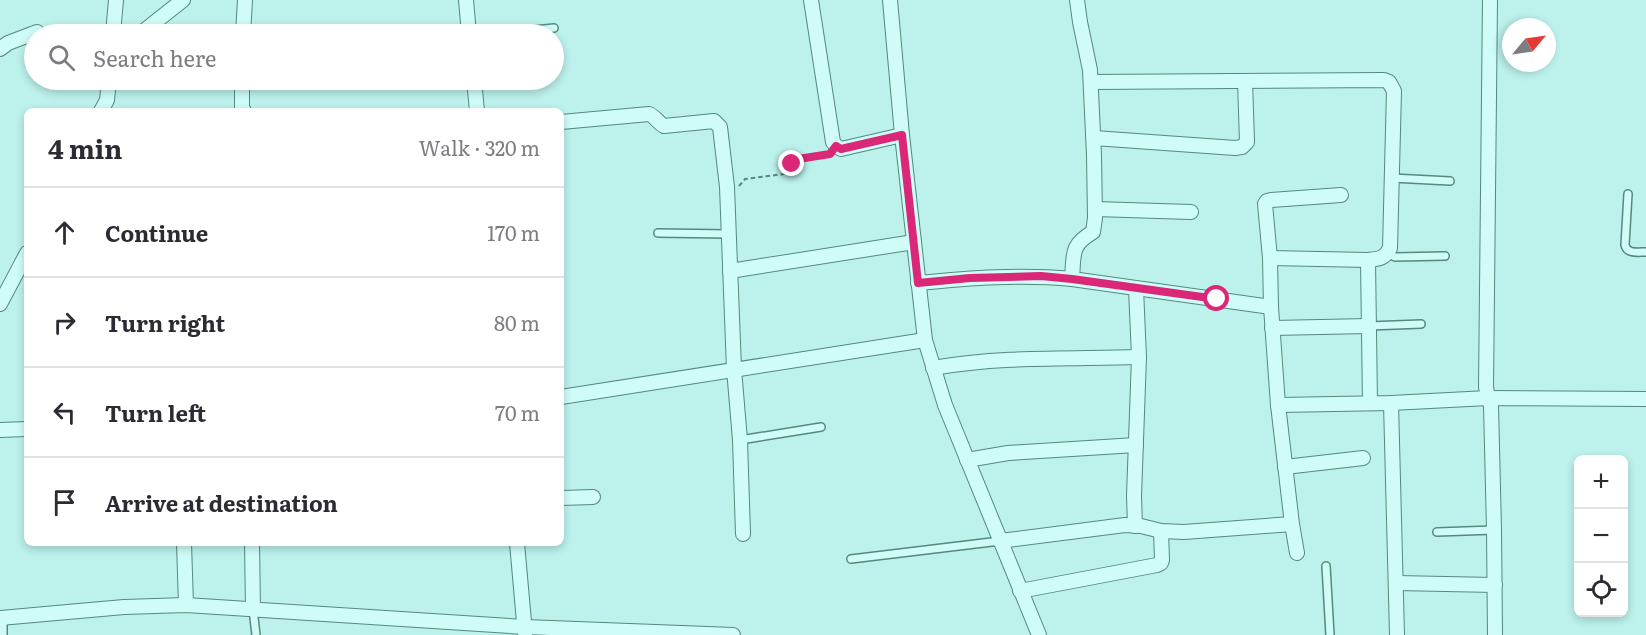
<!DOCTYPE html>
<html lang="en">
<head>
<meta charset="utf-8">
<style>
	body { margin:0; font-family:Literata,serif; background:#f7f7f7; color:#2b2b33 }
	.controls { position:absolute; right:18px; bottom:18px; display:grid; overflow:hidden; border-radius:9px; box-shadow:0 3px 9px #0003 }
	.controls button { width:54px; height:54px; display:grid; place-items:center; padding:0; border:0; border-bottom:2px solid #e1e1e2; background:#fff; color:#2b2b33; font:30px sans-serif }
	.compass { position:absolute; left:1502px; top:18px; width:54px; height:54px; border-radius:50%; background:#fff; box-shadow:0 3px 9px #0003; rotate:61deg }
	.stop { position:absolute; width:18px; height:18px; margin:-14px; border:4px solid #db2777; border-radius:50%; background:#fff }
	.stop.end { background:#db2777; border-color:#fff; box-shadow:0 2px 6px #0008 }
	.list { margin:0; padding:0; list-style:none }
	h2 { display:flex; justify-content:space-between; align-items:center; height:78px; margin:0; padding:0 24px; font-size:26px }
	h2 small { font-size:20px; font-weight:400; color:#7c7c81 }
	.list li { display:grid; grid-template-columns:39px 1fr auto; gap:18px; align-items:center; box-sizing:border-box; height:90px; padding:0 24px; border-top:2px solid #e1e1e2 }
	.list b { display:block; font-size:22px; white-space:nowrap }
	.list em { font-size:20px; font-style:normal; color:#7c7c81 }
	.icon { flex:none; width:33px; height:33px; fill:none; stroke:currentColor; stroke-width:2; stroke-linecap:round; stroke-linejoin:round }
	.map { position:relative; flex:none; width:1646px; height:635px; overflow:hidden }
	.search { position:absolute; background:#fff; box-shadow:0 3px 9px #0003; left:24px; top:24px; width:540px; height:66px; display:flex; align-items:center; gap:15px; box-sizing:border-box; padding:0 21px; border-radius:33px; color:#7c7c81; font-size:22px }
	.panel { position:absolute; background:#fff; box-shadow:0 3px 9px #0003; left:24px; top:108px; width:540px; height:438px; border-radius:9px }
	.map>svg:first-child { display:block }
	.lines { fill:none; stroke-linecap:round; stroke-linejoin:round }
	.lane-casing { stroke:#548a7c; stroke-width:10 }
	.street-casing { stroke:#548a7c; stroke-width:16 }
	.path { stroke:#548a7c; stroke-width:2; stroke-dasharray:4.5 3; stroke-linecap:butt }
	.lane { stroke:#cffcf7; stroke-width:7 }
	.street { stroke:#cffcf7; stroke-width:14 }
	.route { stroke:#db2777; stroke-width:8 }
</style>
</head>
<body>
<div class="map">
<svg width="1646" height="635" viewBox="0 0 1646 635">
	<rect width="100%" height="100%" fill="#bcf1ec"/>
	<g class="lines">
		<defs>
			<g id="lane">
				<path d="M493,34L554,28"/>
				<path d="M1392,178L1450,181"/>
				<path d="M1628,194L1625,245C1627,254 1637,252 1646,252"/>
				<path d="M658,233L729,234"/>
				<path d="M1388,254L1395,257L1445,256"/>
				<path d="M1369,326L1421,324"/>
				<path d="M740,440L821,427"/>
				<path d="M1437,532L1494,530"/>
				<path d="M851,559L1000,541"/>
				<path d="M1326,566L1330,635"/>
				<path d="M253,609L256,635"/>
				<path d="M3,635V618"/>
			</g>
			<g id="street">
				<path d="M466,0L469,34"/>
				<path d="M811,0L833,142L836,146L841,149L902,135"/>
				<path d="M890,0L902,135L925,340L945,405L1039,635"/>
				<path d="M1490,0L1486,387L1488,398L1491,405L1494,530L1495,635"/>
				<path d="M113,34L116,0"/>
				<path d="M140,34L183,0"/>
				<path d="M243,34L245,0"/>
				<path d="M0,49L8,43L37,32"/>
				<path d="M242,80V108L244,111"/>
				<path d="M474,80L477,111"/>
				<path d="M1091,82L1384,80L1389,82L1394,91L1390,248C1385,259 1378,259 1368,260L1270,258"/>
				<path d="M101,111L107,100L109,80"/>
				<path d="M561,122L649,114C655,116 658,123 664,126L714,121L720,127L727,187L734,369L740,440L743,534"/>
				<path d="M1094,138L1235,148L1242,147L1247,142L1245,81"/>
				<path d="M1095,209L1191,212"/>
				<path d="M1368,260L1370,403"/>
				<path d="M730,271L914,242"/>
				<path d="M1072,279C1074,255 1070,245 1093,232L1095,218L1094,155L1090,70L1080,22L1077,0"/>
				<path d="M918,283C970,278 1021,274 1072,279L1271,307"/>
				<path d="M0,304L27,253"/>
				<path d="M1272,328L1369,326"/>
				<path d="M933,368C1001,356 1071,359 1139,357"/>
				<path d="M561,397L925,340"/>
				<path d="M1391,403L1397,635"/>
				<path d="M1278,405L1391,403L1488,398L1646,399"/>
				<path d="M0,430L27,429"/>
				<path d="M967,460L1008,453L1136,445"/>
				<path d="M1285,467L1363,458"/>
				<path d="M561,498L593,497"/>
				<path d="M1135,526L1134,496L1139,357L1136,289"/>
				<path d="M1000,541L1125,525L1141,526L1161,531L1184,532L1292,524"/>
				<path d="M184,543L186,605"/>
				<path d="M252,543L253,609"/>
				<path d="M517,543L525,633"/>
				<path d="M1297,553L1292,524L1278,405L1271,307L1270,258L1265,204L1267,201L1271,200L1341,195"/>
				<path d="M1396,583L1495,585"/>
				<path d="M1020,591L1157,565L1161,563L1162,560L1161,531"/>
				<path d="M0,618L124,607L186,605L525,627L733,635"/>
			</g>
		</defs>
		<use href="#lane" class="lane-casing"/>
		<use href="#street" class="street-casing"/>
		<path class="path" d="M739,186L745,179L784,174C789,170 790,167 794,162C799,157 819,155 828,154"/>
		<use href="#lane" class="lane"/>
		<use href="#street" class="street"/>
	</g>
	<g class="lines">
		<path class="route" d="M792,164L798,159L830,154L836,146L841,149L902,135L918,283L970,278L1041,276L1072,279L1217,299"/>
	</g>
</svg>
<div class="controls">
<button>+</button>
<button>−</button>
<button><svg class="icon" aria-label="locate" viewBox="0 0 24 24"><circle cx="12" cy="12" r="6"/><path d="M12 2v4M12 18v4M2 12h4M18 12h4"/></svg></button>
</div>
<svg class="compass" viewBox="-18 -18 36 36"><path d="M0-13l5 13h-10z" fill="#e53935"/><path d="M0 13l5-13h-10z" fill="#7c7c81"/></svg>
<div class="stop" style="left:1217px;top:299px"></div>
<div class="stop end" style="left:792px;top:164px"></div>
<div class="search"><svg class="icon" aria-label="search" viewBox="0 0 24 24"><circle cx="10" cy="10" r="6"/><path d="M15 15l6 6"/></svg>Search here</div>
<section class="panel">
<h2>4 min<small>Walk · 320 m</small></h2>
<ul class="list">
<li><svg class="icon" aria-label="ahead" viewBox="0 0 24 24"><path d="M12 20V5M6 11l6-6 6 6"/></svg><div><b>Continue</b></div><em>170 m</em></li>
<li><svg class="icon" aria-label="right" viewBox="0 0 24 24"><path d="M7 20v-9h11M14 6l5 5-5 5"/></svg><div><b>Turn right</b></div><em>80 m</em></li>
<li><svg class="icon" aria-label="left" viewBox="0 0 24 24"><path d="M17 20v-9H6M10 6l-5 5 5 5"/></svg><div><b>Turn left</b></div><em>70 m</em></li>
<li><svg class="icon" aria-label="arrive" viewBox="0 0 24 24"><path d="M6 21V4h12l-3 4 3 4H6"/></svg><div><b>Arrive at destination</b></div></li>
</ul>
</section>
</div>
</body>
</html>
